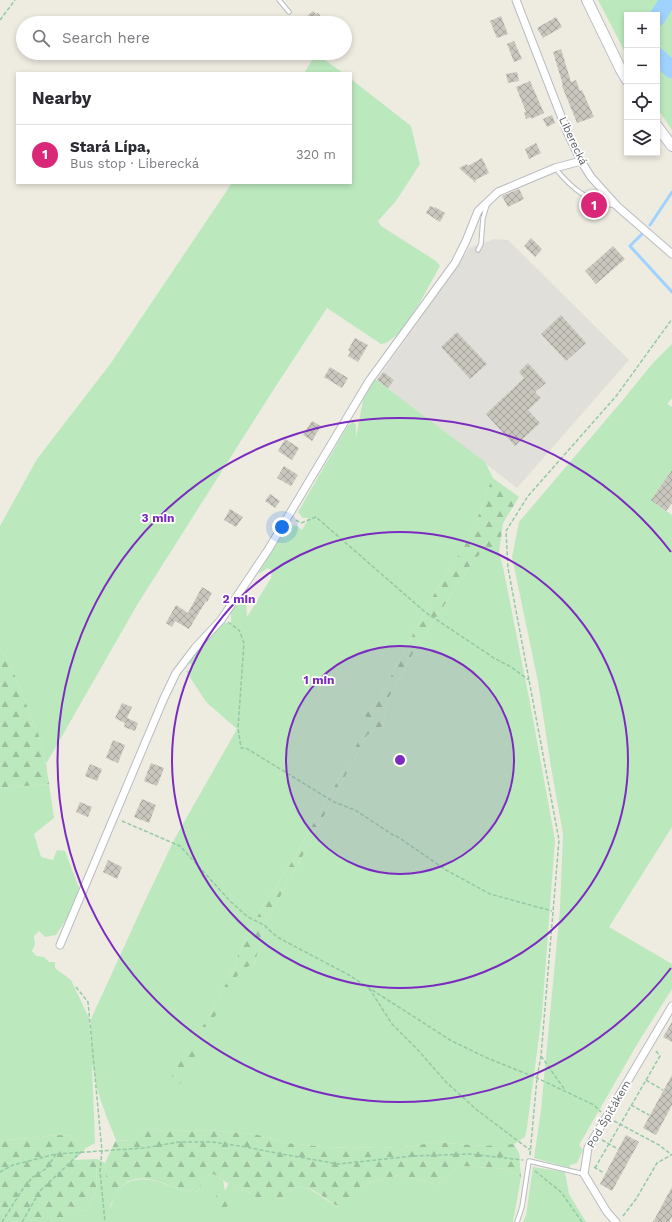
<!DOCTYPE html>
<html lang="en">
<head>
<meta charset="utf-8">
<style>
	body { margin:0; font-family:"Work Sans",sans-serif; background:#f7f7f7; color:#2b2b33 }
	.controls { position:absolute; right:12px; top:12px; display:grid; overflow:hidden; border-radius:0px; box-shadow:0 2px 6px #0003 }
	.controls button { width:36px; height:36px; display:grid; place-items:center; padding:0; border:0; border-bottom:1px solid #e1e1e2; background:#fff; color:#2b2b33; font:20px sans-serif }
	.you { position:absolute; left:282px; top:527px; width:14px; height:14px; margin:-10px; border:3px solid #fff; border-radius:50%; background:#1a73e8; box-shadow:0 0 0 6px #1a73e833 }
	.badge { display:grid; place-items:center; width:26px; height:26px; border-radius:50%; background:#db2777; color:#fff; font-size:13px; font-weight:700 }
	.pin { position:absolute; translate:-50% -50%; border:2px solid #fff; box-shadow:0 1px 4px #0006 }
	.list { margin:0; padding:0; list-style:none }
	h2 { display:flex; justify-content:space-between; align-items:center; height:52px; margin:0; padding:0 16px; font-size:17px }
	h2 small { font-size:13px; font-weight:400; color:#7c7c81 }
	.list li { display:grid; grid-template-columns:26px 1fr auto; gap:12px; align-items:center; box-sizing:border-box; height:60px; padding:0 16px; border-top:1px solid #e1e1e2 }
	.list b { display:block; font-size:15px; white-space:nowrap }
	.list p { margin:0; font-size:13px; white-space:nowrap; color:#7c7c81 }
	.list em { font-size:13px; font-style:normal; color:#7c7c81 }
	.icon { flex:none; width:22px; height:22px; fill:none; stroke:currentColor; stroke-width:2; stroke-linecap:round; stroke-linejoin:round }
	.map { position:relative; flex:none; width:672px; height:1222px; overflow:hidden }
	.search { position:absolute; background:#fff; box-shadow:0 2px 6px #0003; left:16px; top:16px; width:336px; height:44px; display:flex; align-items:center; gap:10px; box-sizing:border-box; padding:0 14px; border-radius:22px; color:#7c7c81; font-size:15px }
	.panel { position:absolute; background:#fff; box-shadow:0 2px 6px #0003; left:16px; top:72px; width:336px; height:112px; border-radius:0px }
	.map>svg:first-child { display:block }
	.industrial { fill:#e1dfd9 }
	.green { fill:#bce8bd }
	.forest { fill:url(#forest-firs) }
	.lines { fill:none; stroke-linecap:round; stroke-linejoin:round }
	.stream { stroke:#a0d2ff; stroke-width:3 }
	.river { stroke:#a0d2ff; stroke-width:17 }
	.building { fill:url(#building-cross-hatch) }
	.service-casing { stroke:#b9bcc1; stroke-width:5.5 }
	.minor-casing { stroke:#b9bcc1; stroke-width:9 }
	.secondary-casing { stroke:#babdc4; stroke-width:12 }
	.path { stroke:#94c9a5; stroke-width:1.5; stroke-dasharray:4 2; stroke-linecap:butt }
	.service { stroke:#fff; stroke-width:3.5 }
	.minor { stroke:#fff; stroke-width:7 }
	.secondary { stroke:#fff; stroke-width:10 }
	.ring { fill:none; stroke:#7b2cbf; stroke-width:2 }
	.labels { text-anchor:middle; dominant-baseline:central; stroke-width:3.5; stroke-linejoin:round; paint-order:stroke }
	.street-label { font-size:11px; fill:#5a5e63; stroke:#fff }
	.centre { fill:#7b2cbf; stroke:#fff; stroke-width:2 }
	.ring-label { font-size:12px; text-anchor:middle; font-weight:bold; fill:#7b2cbf; stroke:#fff; stroke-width:3.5; stroke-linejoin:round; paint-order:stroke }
</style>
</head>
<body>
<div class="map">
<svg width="672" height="1222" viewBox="0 0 672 1222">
	<defs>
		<pattern id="forest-firs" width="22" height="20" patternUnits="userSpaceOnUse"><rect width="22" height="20" fill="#bce8bd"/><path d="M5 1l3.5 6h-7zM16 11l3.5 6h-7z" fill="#9cbf9d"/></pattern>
		<pattern id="building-cross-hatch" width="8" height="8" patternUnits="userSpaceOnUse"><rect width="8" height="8" fill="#c9c6be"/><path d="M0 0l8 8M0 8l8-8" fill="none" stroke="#a6a49e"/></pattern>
	</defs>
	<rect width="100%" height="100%" fill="#eeece1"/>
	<path class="industrial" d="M494,239L508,240L629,360L517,488L377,380L469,248Z"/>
	<g class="green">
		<path d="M598,0H672V130L657,108V15H627V56Z"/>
		<path d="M316,54L343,73H304Z"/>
		<path d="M351,79L411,126L420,164L396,201L378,221L381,226L436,261L440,266L419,304L400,333L386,343L381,344L327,308L272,392L137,605L46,764L39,736L13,671L0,647V526L37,459L111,363L232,183H351Z"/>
		<path d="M672,344V398L667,404L672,407V470L651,500L672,515V827L609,927L672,964V989L639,1041L579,1145L583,1150L577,1163L570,1165V1168L534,1158L541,1110L560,909L563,834L551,767L538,682L512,557L519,522L622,401L653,363Z"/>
		<path d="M374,378L485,462L493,478L487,491L482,508L464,547L440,583L379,699L366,714V728L346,766L286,872L265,902L238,955L235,966L210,1015L172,1073L241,969L255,963L264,925L294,872L367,735L383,726L387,701L414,651L474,560L486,548L499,553L503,567L531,708L555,840L542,1014L527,1128L525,1137L514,1144L503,1146H484L433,1142L415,1146L380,1148L351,1147L332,1148L288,1143L254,1134L204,1130L184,1132L178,1130L164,1132L152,1127L131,1141L116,1140C109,1123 102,1106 97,1088C95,1080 95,1071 92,1064L95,1143L86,1148L71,1136L59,1135L8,1140L0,1143V788L49,784L54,818L34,834L41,857L53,860L57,850L65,851L79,888L67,918L56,935L45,937L39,931L34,936L35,944L32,951L36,956L44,957L49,962H55V968L71,980L89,1018L91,1046V1019L144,903L175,838L237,729L206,702L186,671L192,670V665L188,662L194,653L223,623H231V609L240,596L246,601L247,617L271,578L272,570L268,568L258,574L288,525L297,526L302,530L309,518H303L298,512L347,427L353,421L356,425V437L363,400Z"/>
		<path d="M97,1159L105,1163L110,1209C112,1204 113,1197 117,1192C130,1173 153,1179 171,1186C179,1189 187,1192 195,1192L199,1190L204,1177L214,1174L223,1180L225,1191L229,1183L238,1186L249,1193L280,1199C303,1172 317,1198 339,1207L368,1183L399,1175L414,1178L437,1185L450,1174L462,1166L506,1169L521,1177L513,1222H63L69,1206L85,1212L96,1191Z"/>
		<path d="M533,1167L565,1172L569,1194L586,1222H523L526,1215Z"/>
	</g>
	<g class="forest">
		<path d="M493,478L519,497L503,523L499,553L486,548L474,560L414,651L387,701L383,726L367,735L294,872L264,925L255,963L241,970L229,989L182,1081L176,1088L173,1085L172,1073L210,1015L235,966L238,955L265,902L286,872L346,766L365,728L366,714L379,699L440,583L464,547L482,508L487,491Z"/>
		<path d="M0,647L13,671L39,736L46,764L49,784L0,788Z"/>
		<path d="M152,1127L164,1132L178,1130L184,1132L204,1130L254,1134L288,1143L332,1148L351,1147L380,1148L415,1146L433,1142L484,1146L514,1144L519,1153L521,1177L506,1169L462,1166L450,1174L437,1185L414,1178L399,1175L368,1183L340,1207C327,1202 316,1188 302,1187C288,1186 287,1196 278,1200C265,1206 249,1192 238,1186C235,1185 232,1185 229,1184C224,1181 219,1177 214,1174L204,1177L199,1190L195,1192C186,1192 177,1188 169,1185C137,1173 120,1176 109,1210L105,1163L116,1140L131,1141Z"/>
		<path d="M59,1135L71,1136L86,1148L74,1160L97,1159L96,1191L85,1212L69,1206L63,1222H0V1143L8,1140Z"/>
		<path d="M222,1191H225L230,1199L227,1207L220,1209L216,1205L214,1200L216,1196Z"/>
	</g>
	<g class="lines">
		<g class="stream">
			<path d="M650,225L672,192"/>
			<path d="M642,234L630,246L672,292"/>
		</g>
		<g class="river">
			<path d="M657,18L668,0"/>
			<path d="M657,56L672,70"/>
		</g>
	</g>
	<g class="building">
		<path d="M313,11L316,14L318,13L326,23H311L306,17Z"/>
		<path d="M501,16L508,34L497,38L490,21Z"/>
		<path d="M556,17L562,27L543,38L537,28Z"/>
		<path d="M514,41L522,59L514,62L507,44Z"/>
		<path d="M561,49L571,82L576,80L580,91L582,90L594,117L577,123L562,86L563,85L553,52Z"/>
		<path d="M517,72L519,81L508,83L506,74Z"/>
		<path d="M530,81L544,113L531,119V117L526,119L524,112H526L516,87Z"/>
		<path d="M552,115L555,123L547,127L543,119Z"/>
		<path d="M536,143L541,153L529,159L525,149Z"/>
		<path d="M482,158L489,173L475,180L476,183L459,168L467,164L468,166Z"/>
		<path d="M519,189L524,199L508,207L502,196Z"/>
		<path d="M430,206L434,208L435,207L445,213L440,222L426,213Z"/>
		<path d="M531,238L542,249L535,257L524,246Z"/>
		<path d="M613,246L625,259L596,284L585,271Z"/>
		<path d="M561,315L586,343L566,361L541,334Z"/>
		<path d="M457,332L487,364L470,379L441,347Z"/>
		<path d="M355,338L368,345L358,362L348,356L350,352L348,350Z"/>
		<path d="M528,363L546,383L535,392L541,398L528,410L540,423L515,446L486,414L524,378L519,372Z"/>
		<path d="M330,367L348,378L342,388L324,377Z"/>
		<path d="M383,372L394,380L388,388L377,380Z"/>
		<path d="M312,421L321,426L312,441L303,435Z"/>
		<path d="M285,439L299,448L292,460L278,451Z"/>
		<path d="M284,466L298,475L291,486L277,478Z"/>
		<path d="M672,470V503L666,511L651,500Z"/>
		<path d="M270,494L280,501L275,508L265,501Z"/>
		<path d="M230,509L243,517L236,527L224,520Z"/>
		<path d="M202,587L212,593L207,602L206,601L189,629L175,621L172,627L166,623L176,605L188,613Z"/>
		<path d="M122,703L132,707L127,718L138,723L135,731L124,727L125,723L115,718Z"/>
		<path d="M113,740L125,745L118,763L106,758Z"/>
		<path d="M151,763L164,768L157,786L144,781Z"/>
		<path d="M90,764L102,769L97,781L85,776Z"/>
		<path d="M142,799L156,805L149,823L134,817Z"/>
		<path d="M80,802L92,807L88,817L76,812Z"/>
		<path d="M108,860L122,867L117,879L103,872Z"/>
		<path d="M672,1022V1042L663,1037Z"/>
		<path d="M672,1075V1105L656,1135L643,1128Z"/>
		<path d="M626,1135L639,1142L612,1191L600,1184Z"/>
		<path d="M672,1187V1217L669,1222H653Z"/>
	</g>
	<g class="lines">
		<defs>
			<g id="service">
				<path d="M279,0L289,12"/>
				<path d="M555,168C574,191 585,199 615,206"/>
				<path d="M478,250L481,244L483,218L487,205"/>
				<path d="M517,1222L522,1207L529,1161L584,1174"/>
			</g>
			<g id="minor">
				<path d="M516,0L568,134L581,161L591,177L618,207L672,254"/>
				<path d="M60,945L164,698L176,673L195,648L221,620L268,550L369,381L455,263L466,241L478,211L498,192L555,168L581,161"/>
				<path d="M616,1222L607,1212L584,1174L588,1148L672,1006"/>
			</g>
			<g id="secondary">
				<path d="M587,0L621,70L627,80"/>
				<path d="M657,126L672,146"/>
			</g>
		</defs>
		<use href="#service" class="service-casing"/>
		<use href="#minor" class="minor-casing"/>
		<use href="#secondary" class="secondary-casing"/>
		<g class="path">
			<path d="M0,20L15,0"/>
			<path d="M296,520L301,523L316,517L425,612L494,658L511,667L529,680"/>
			<path d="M228,622L239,630L244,643L238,728L241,748H246L334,802L355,810L393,835L398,837L446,870L490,894L552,911"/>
			<path d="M122,821L180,846L231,902L248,917L264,925L277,937L349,975L450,1040L487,1058L537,1078L594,1105L601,1112"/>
			<path d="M76,987L88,1002L102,1151L100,1171L105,1222"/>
			<path d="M369,988L392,1024L418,1050L446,1082L477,1110L530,1150"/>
			<path d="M541,1056L565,1090"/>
			<path d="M646,1080L663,1090"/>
			<path d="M631,1105L649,1115"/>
			<path d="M614,1121L659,1145L672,1155"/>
			<path d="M602,1140L618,1149"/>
			<path d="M530,1155L537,1078L541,1056L559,840L508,568L506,531L528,496L617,395L672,319"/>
			<path d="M594,1167L604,1173"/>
			<path d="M595,1168L660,1056L656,1051"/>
			<path d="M535,1171L561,1192L582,1222"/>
			<path d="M0,1172L13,1165L56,1154L144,1148L179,1142H213L246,1147L276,1153L338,1164L413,1156L470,1154L523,1160"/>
			<path d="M623,1216L636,1199L657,1163L671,1155"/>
			<path d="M2,1222L24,1187L33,1177L47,1168L56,1154"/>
			<path d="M22,1222L40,1191L81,1152"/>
		</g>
		<use href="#service" class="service"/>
		<use href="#minor" class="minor"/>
		<use href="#secondary" class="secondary"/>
	</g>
	<circle cx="400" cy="760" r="114" fill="#7b2cbf" fill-opacity=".12"/>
	<g class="ring">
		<circle cx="400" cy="760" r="114"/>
		<circle cx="400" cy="760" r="228"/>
		<path d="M671 968A342 342 0 1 1 671 552"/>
	</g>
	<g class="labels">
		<g class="street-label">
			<text transform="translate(573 141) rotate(65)">Liberecká</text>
			<text transform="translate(609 1114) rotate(-60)">Pod Špičákem</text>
		</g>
	</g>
	<circle cx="400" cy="760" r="6" class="centre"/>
	<g class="ring-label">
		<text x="158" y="522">3 min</text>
		<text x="239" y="603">2 min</text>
		<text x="319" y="684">1 min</text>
	</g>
</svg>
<div class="controls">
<button>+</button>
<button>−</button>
<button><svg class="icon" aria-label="locate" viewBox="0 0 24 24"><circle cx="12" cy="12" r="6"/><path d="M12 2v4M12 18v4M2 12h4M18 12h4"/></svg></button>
<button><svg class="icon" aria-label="layers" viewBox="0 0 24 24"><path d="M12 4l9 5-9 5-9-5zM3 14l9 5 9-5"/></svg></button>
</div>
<div class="you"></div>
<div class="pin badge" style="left:594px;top:205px">1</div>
<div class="search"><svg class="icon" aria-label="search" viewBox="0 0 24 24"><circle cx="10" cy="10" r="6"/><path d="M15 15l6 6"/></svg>Search here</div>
<section class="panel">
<h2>Nearby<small></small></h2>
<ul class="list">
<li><span class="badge">1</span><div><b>Stará Lípa,</b><p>Bus stop · Liberecká</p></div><em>320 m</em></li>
</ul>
</section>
</div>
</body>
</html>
